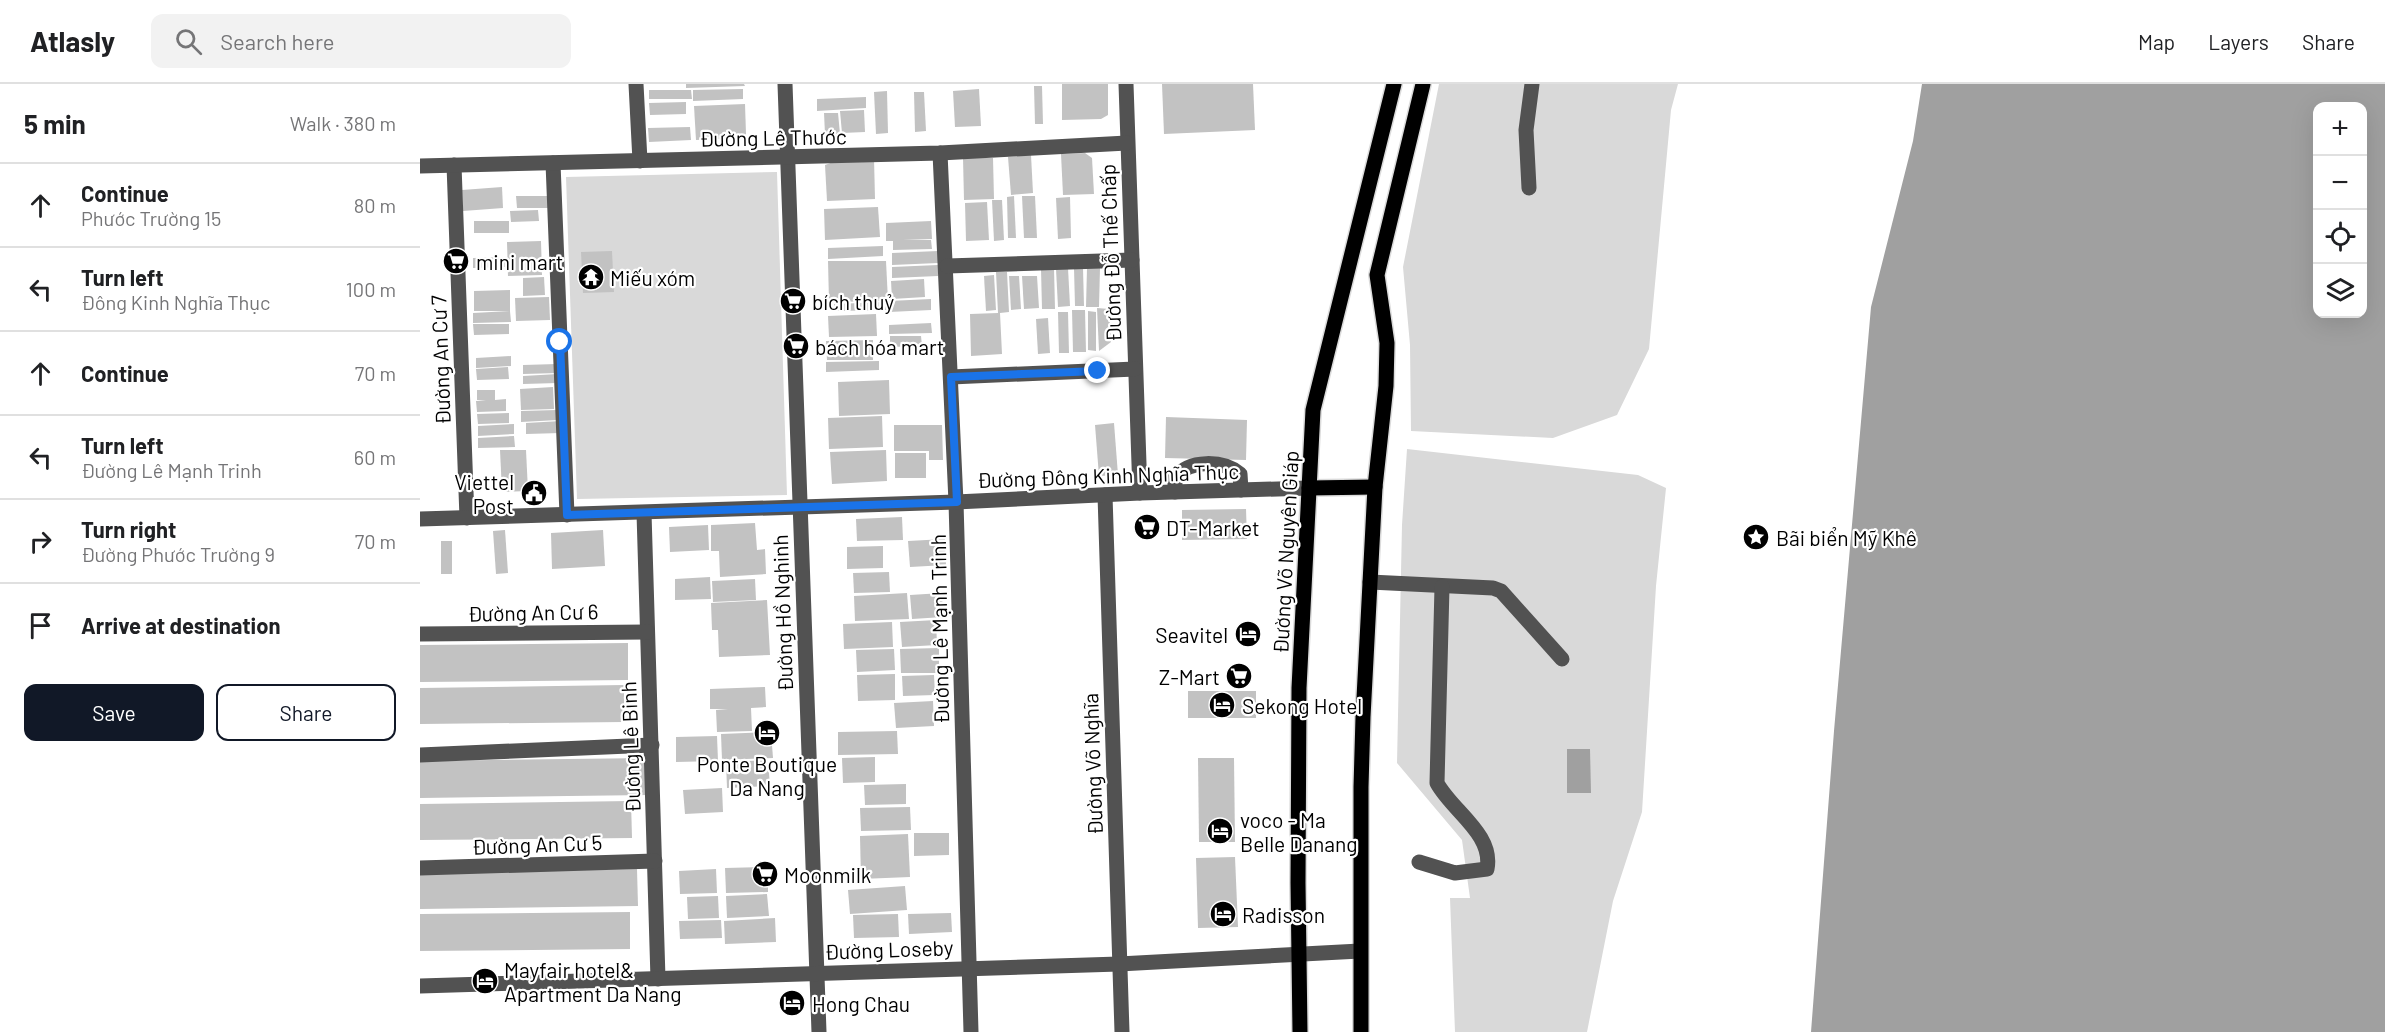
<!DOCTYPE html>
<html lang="en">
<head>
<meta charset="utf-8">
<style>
	body { margin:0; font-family:Barlow,sans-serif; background:#f2f2f2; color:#202124 }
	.controls { position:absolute; right:18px; top:18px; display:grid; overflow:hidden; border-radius:12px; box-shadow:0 6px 24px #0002 }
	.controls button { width:54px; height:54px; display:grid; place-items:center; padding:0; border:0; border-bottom:2px solid #e0e0e0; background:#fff; color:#202124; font:30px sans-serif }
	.stop { position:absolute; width:18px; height:18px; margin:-14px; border:4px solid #1a73e8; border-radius:50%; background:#fff }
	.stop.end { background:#1a73e8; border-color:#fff; box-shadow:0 2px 6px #0008 }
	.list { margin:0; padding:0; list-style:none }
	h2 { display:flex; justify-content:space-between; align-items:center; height:78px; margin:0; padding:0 24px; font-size:26px }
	h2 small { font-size:20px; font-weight:400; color:#757577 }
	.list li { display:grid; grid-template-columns:39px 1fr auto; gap:18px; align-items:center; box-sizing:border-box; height:84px; padding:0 24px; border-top:2px solid #e0e0e0 }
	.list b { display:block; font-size:22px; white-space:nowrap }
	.list p { margin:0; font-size:20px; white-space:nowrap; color:#757577 }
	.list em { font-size:20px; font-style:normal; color:#757577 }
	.actions { display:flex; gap:12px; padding:18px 24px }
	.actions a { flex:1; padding:14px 0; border:2px solid #111827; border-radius:12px; text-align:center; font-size:21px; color:#111827 }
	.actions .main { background:#111827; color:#fff }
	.icon { flex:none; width:33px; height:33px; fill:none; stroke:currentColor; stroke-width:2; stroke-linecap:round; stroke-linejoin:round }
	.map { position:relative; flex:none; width:1965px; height:948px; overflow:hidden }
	header { display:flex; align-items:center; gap:36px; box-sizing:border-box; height:84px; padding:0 30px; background:#fff; border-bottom:2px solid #e0e0e0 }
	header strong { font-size:28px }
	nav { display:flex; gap:33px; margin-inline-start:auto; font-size:21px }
	.search { width:420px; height:54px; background:#f2f2f2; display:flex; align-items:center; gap:15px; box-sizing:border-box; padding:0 21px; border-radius:12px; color:#757577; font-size:22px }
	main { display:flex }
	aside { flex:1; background:#fff }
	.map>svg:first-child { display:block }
	.green { fill:#d9d9d9 }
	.water { fill:#a0a0a0; fill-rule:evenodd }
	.building { fill:#c2c2c2 }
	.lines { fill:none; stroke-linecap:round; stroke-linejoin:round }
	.major-casing { stroke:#dbdbdb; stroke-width:18 }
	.minor { stroke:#525252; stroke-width:15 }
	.major { stroke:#000; stroke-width:15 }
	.route { stroke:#1a73e8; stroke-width:8 }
	.labels { text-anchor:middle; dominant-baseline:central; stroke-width:4.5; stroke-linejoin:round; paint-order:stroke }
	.street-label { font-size:21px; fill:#000; stroke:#fff }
	.poi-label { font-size:21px; fill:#000; stroke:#fff; text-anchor:start }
</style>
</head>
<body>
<header>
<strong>Atlasly</strong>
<div class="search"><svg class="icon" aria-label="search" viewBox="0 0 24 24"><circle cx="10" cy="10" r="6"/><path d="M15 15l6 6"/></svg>Search here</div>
<nav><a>Map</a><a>Layers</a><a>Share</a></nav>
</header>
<main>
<aside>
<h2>5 min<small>Walk · 380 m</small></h2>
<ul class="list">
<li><svg class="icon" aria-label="ahead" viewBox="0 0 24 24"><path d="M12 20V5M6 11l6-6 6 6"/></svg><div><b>Continue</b><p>Phước Trường 15</p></div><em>80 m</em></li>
<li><svg class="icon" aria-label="left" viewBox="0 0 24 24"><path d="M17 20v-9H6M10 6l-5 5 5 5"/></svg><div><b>Turn left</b><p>Đông Kinh Nghĩa Thục</p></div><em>100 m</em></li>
<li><svg class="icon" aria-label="ahead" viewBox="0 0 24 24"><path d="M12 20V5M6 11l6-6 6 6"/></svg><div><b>Continue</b></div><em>70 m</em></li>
<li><svg class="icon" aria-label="left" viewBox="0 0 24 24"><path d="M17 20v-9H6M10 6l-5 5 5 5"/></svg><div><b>Turn left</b><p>Đường Lê Mạnh Trinh</p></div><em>60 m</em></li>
<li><svg class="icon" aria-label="right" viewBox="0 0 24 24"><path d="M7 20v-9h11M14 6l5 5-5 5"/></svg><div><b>Turn right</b><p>Đường Phước Trường 9</p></div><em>70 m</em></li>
<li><svg class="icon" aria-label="arrive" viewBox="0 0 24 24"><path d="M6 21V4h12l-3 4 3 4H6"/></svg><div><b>Arrive at destination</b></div></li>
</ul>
<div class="actions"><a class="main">Save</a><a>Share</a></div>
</aside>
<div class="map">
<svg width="1965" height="948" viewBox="0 0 1965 948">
	<rect width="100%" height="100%" fill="#fff"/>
	<g class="green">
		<path d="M1019,0H1258L1251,26L1229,265L1197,331L1133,354L991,347L990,261L983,183Z"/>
		<path d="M357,88L367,411L157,415L146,93Z"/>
		<path d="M987,365L1218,391L1246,404L1236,502L1222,728L1193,817L1167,948H1035L1030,814H1050L1042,756L977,679L982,441Z"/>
	</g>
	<g class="water">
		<path d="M1502,0H1965V948H1391L1414,647L1451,223L1493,57ZM1942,22V230H1898V22Z"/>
		<path d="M1147,665H1170L1171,709H1147Z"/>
	</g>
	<g class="building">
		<path d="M266,0H324L325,2L266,4Z"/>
		<path d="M642,0H688V31L681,35L642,36Z"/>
		<path d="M742,0H833L835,46L744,50Z"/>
		<path d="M614,2H622L623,40H615Z"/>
		<path d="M323,5V15L273,17V6Z"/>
		<path d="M559,5L561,42L535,43L533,7Z"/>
		<path d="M229,6H271L272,15H229Z"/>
		<path d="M467,7L468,49L456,50L454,8Z"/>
		<path d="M494,8H504L506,47L495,48Z"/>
		<path d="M446,13V24L397,27V15Z"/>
		<path d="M266,18V30L230,31L229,19Z"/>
		<path d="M325,20L326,50L323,54L276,56L274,22Z"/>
		<path d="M444,26L445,48L422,49L420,27Z"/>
		<path d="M404,29H418L420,50H405Z"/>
		<path d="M270,43L271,56L229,58L228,44Z"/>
		<path d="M665,69L672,74L674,110L643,111L641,70Z"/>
		<path d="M611,71L613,109L591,111L588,73Z"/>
		<path d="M454,74L455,115L407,117L405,81L419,76Z"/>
		<path d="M543,74H573L574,115L544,116Z"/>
		<path d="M82,103L83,124L43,127L42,106Z"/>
		<path d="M96,112H132V124H97Z"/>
		<path d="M594,112L596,154H588L587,113Z"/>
		<path d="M602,112H615L617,154H604Z"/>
		<path d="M650,113L651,154L638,155L636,114Z"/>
		<path d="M572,116H582L584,156L574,157Z"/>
		<path d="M567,118L569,156L546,157L545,119Z"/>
		<path d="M458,123L460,153L405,156L404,125Z"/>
		<path d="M118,126L119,137L91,138L90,127Z"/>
		<rect x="54" y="137" width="35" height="12"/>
		<path d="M511,137L512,155L483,156H511L512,165L473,166V157H466V139Z"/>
		<path d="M121,157L122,191L88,192L87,158Z"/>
		<path d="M463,162V172L408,175V164Z"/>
		<path d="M192,167L194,208L163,209L161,168Z"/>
		<path d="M518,167V179L472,181V169Z"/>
		<path d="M86,173V183L53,184V174Z"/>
		<path d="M408,177H466L468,217L409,218Z"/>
		<path d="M518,181V192L472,194V183Z"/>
		<path d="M634,184L635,225H622L621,185Z"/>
		<path d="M648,184L650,222L638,223L636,185Z"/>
		<path d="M654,184H663L664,222H655Z"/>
		<path d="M667,184H680L679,223H666Z"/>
		<path d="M576,188H587L589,228L580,229L582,270L551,272L550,230L578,229Z"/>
		<path d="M574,191L576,226L566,227L564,192Z"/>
		<path d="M589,192H599L601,225L591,226Z"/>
		<path d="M602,192H617L619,224L604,225Z"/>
		<path d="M124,193L125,211L103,212V194Z"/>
		<path d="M504,195L505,213L472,215L471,197Z"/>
		<path d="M90,206V227H54V207Z"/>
		<path d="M129,213L130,236L96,237L95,214Z"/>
		<path d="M511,215V226L469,228V217Z"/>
		<path d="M467,218V226L414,227V220Z"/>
		<path d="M677,224L689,225L691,258L679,267Z"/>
		<path d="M652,226H665L666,268H653Z"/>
		<path d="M90,227L91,238L53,239V229Z"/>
		<path d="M668,227L676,228V267L668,266Z"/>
		<path d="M638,228H648L649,269H639Z"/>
		<path d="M456,230L457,252L409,253L408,232Z"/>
		<path d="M628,234L630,269L618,270L616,235Z"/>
		<path d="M511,239L512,249L469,250V241Z"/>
		<path d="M53,240H89V250L54,251Z"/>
		<path d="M470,252H501L502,262L470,263Z"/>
		<path d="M453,256V276H407L406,257Z"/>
		<path d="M91,272V282L56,284V274Z"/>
		<path d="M459,277V286L406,288V278Z"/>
		<path d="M137,280L138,289L103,290V281Z"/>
		<path d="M88,283L89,295L57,296L56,285Z"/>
		<path d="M138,290V299L103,300V292Z"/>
		<path d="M469,296L470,330L419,332L418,298Z"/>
		<path d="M133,303L134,325L101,326L100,305Z"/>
		<path d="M57,306H75V316L86,315V327L57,328L56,317H66L57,316Z"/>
		<path d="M137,326L138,336L101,338V327Z"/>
		<path d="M89,329V339L58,340L57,330Z"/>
		<path d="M462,332L463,363L409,365L408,334Z"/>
		<path d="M746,333L827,336L826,376L745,374Z"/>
		<path d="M141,337V349L106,350V339Z"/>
		<path d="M694,339L698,391L679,392L675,341Z"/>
		<path d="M94,340V350L58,352V342Z"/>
		<path d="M474,341H522L523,376H509V367H474Z"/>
		<path d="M94,352L95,363L58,364V354Z"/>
		<path d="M80,366H106L108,407L82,408Z"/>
		<path d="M466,366L467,397L412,400L410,368Z"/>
		<rect x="475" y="369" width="31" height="25"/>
		<path d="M826,425L827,455L762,456V426Z"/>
		<path d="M482,433L483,456L437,457L436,435Z"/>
		<path d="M335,439L337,466L345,465L346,490L300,493L299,467H291V441Z"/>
		<path d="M288,441L289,466L250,468L249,443Z"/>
		<path d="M85,446L88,489L76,490L73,447Z"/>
		<path d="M183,446L185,482L132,485L131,449Z"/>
		<path d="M525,455L526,481L490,483L488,457Z"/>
		<rect x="21" y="457" width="11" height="33"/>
		<path d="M463,462V484L427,485V463Z"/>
		<path d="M469,488L470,508L434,509L433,489Z"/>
		<path d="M290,493L291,515L255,516V495Z"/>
		<path d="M335,495L336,516L293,518L292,497Z"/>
		<path d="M487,509L489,535L435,537L434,512Z"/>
		<path d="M522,509L523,533L492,535L490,511Z"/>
		<path d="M347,516L350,571L299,573L298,546H292L291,519Z"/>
		<path d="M516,536L517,561L482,563L480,538Z"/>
		<path d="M472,538L473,563L424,565L423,540Z"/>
		<path d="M208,559V596L0,598V561Z"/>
		<path d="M519,564V589H481L480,565Z"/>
		<path d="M474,565L475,586L437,588L436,566Z"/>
		<path d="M475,590V616L438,617L437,591Z"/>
		<path d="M514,591L515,611L483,612L482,592Z"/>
		<path d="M204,601V638L0,640V604Z"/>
		<path d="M345,603L346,623L331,624L332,647L297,648L296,626L308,625H290V605Z"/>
		<rect x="768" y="607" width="68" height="27"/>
		<path d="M513,617L514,642L476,644L474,619Z"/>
		<path d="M477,647L478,670L418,671V648Z"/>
		<path d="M351,648L353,674L302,676L301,650Z"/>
		<path d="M297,652L298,677L256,678V653Z"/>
		<path d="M455,673V698L423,699L422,674Z"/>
		<path d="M229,674V711L0,714V677Z"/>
		<path d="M778,674H814L815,758H779Z"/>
		<path d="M348,676L350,702L307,704L306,678Z"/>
		<path d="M486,700V720L445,721L444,701Z"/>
		<path d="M302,704L303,728L265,730L263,706Z"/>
		<path d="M211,717L212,754L0,756V720Z"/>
		<path d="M490,723L491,746L441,747L440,724Z"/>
		<path d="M494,749H529V771L494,772Z"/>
		<path d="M488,750L490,793L441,795L440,752Z"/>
		<path d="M815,773L818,843L778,844L776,774Z"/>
		<path d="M348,783V808L306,809L305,784Z"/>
		<path d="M217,785L218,822L0,825V788Z"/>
		<path d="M296,785L297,809L260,810L259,787Z"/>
		<path d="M485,802L487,826L430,830L428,806Z"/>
		<path d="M347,810L349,832L307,834L306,812Z"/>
		<path d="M298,812L299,834L268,835L267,813Z"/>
		<path d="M210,828V865L0,867V830Z"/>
		<path d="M531,829L532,848L489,850L488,830Z"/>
		<path d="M478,830L479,853L434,854L433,831Z"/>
		<path d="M355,834L356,858L305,860L304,837Z"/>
		<path d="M301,836L302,854L260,855L259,837Z"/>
	</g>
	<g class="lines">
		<defs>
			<g id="major">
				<path d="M889,404L955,403"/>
				<path d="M880,948L878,799L879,604L893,326L974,0"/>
				<path d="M941,948V703L943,633L955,403L966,302L967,259L957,191L1003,0"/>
			</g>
		</defs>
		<use href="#major" class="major-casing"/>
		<g class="minor">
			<path d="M216,0L220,77"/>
			<path d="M365,0L399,948"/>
			<path d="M706,0L720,409"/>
			<path d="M520,69L536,418L551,948"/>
			<path d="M133,79L147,431"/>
			<path d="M34,81L47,434"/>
			<path d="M0,82L520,69L707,59"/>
			<path d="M1109,104L1106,46L1112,0"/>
			<path d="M527,182L712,176"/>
			<path d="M531,293L715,285"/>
			<path d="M755,408V394C769,375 803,376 820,390L821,406"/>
			<path d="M685,411L702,948"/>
			<path d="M224,429L238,895"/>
			<path d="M0,435L536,418L720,409L889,404"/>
			<path d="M950,498L1073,504L1081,507L1142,575"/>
			<path d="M0,550L227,548"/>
			<path d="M0,671L232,661"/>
			<path d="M999,778L1035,789L1067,785C1074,750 1032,727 1017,699L1022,503"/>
			<path d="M0,784L235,777"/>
			<path d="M0,902L699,880L940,867"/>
		</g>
		<use href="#major" class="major"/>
	</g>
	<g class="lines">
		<path class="route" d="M140,258L147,431L537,418L531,293L678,287"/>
	</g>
	<defs>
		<symbol id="supermarket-disc" viewBox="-11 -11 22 22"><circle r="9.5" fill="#000" stroke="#fff"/><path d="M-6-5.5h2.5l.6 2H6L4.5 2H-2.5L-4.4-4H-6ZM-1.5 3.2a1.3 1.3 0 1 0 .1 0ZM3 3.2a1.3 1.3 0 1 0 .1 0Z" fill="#fff"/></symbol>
		<symbol id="temple-disc" viewBox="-11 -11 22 22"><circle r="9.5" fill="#000" stroke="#fff"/><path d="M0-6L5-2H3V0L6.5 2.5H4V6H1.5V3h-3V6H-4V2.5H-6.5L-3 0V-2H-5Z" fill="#fff"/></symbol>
		<symbol id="civic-disc" viewBox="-11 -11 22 22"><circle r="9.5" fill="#000" stroke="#fff"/><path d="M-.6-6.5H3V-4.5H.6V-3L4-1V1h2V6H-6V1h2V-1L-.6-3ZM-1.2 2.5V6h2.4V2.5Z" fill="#fff"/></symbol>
		<symbol id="sight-disc" viewBox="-11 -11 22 22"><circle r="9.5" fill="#000" stroke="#fff"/><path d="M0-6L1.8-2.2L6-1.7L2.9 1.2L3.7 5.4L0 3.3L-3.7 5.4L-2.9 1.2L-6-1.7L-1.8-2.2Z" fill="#fff"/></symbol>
		<symbol id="hotel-disc" viewBox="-11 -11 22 22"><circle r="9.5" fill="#000" stroke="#fff"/><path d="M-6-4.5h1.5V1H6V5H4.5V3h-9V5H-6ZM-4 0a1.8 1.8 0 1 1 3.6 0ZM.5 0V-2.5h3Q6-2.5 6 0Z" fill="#fff"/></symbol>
	</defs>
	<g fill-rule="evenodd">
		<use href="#supermarket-disc" x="21" y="162" width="30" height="30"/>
		<use href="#temple-disc" x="156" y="178" width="30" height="30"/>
		<use href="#supermarket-disc" x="358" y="202" width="30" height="30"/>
		<use href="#supermarket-disc" x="361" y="247" width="30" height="30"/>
		<use href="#civic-disc" x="99" y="394" width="30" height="30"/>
		<use href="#supermarket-disc" x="712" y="428" width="30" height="30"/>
		<use href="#sight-disc" x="1321" y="438" width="30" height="30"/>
		<use href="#hotel-disc" x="813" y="535" width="30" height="30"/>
		<use href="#supermarket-disc" x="804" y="577" width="30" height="30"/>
		<use href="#hotel-disc" x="787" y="606" width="30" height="30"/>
		<use href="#hotel-disc" x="332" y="634" width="30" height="30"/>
		<use href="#hotel-disc" x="785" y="732" width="30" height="30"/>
		<use href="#supermarket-disc" x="330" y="775" width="30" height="30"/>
		<use href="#hotel-disc" x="788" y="815" width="30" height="30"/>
		<use href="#hotel-disc" x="50" y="882" width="30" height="30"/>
		<use href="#hotel-disc" x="357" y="904" width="30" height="30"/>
	</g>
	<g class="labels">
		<g class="street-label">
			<text transform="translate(353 53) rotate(-1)">Đường Lê Thước</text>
			<text transform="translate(690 169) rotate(-92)">Đường Đỗ Thế Chấp</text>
			<text transform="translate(20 276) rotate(-92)">Đường An Cư 7</text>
			<text transform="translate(688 391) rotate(-2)">Đường Đông Kinh Nghĩa Thục</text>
			<text transform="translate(865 468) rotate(-87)">Đường Võ Nguyên Giáp</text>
			<text transform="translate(113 528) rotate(-1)">Đường An Cư 6</text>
			<text transform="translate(362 529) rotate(-92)">Đường Hồ Nghinh</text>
			<text transform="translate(519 545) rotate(-91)">Đường Lê Mạnh Trinh</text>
			<text transform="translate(210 663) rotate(-92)">Đường Lê Binh</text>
			<text transform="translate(672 680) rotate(-92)">Đường Võ Nghĩa</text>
			<text transform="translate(117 760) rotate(-2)">Đường An Cư 5</text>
			<text transform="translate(469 865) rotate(-2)">Đường Loseby</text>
		</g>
		<g class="poi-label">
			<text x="56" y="177">mini mart</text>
			<text x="190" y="193">Miếu xóm</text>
			<text x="392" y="217">bích thuỷ</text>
			<text x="395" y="262">bách hóa mart</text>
			<text x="94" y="397" text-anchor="end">Viettel<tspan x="94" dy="24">Post</tspan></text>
			<text x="746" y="443">DT-Market</text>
			<text x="1356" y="453">Bãi biển Mỹ Khê</text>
			<text x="808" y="550" text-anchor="end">Seavitel</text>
			<text x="800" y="592" text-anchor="end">Z-Mart</text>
			<text x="822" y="621">Sekong Hotel</text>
			<text x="347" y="679" text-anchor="middle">Ponte Boutique<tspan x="347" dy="24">Da Nang</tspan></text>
			<text x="820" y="735">voco - Ma<tspan x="820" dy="24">Belle Danang</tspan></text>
			<text x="364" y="790">Moonmilk</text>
			<text x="822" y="830">Radisson</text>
			<text x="84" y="885">Mayfair hotel&amp;<tspan x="84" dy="24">Apartment Da Nang</tspan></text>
			<text x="392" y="919">Hong Chau</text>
		</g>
	</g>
</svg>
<div class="controls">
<button>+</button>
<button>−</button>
<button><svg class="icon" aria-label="locate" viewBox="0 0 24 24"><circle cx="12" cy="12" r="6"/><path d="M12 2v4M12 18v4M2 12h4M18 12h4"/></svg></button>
<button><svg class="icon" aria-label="layers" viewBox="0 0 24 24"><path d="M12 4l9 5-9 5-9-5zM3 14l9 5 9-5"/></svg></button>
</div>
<div class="stop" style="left:140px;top:258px"></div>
<div class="stop end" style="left:678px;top:287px"></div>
</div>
</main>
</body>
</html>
